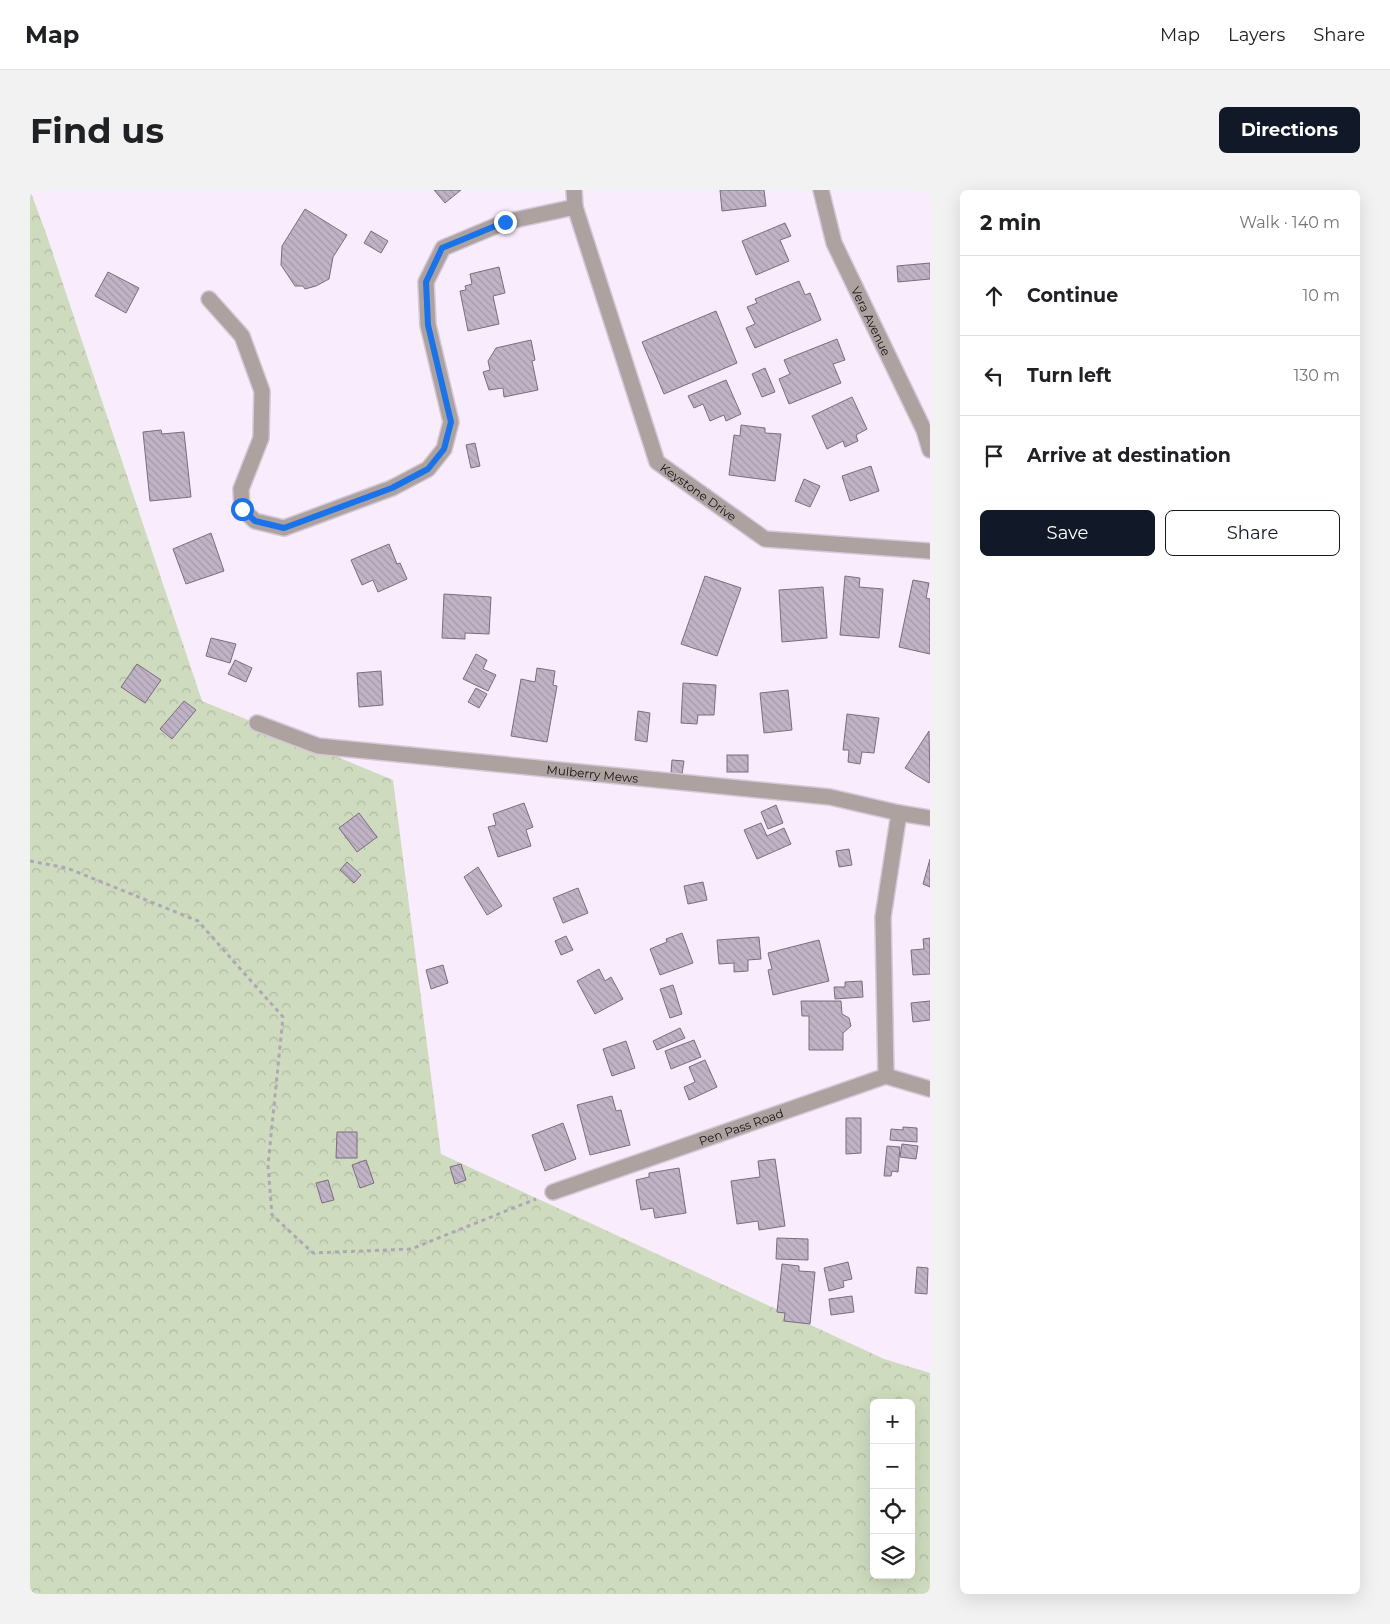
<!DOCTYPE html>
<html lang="en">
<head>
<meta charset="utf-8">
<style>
	body { margin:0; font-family:Montserrat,sans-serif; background:#f2f2f2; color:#202124 }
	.controls { position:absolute; right:15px; bottom:15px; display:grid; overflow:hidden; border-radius:8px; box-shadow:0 5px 20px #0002 }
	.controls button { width:45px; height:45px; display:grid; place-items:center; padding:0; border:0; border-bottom:1px solid #e0e0e0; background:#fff; color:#202124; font:25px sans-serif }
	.stop { position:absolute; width:15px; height:15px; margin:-11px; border:4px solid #1a73e8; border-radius:50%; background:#fff }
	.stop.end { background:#1a73e8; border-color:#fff; box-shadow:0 1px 5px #0008 }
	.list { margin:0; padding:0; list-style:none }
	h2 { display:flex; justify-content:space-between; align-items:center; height:65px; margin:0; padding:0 20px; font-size:21px }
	h2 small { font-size:16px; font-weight:400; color:#757577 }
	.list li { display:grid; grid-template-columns:32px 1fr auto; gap:15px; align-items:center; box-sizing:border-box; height:80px; padding:0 20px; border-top:1px solid #e0e0e0 }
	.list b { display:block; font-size:19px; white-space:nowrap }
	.list em { font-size:16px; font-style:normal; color:#757577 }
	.actions { display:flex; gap:10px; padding:15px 20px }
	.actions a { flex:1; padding:11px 0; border:1px solid #111827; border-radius:8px; text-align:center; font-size:18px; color:#111827 }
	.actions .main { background:#111827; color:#fff }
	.icon { flex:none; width:28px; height:28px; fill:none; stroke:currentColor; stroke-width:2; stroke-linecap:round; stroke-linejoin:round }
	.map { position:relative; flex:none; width:900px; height:1404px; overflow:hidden; border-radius:8px }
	header { display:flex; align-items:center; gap:30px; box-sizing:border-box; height:70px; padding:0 25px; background:#fff; border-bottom:1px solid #e0e0e0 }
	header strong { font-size:24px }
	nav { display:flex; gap:28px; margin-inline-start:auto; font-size:18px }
	.intro { display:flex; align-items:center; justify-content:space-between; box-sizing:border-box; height:120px; padding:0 30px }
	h1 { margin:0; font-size:35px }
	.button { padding:12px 22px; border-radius:8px; background:#111827; color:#fff; font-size:18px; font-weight:700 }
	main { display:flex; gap:30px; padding:0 30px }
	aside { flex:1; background:#fff; border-radius:8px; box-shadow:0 5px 20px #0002 }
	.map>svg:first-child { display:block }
	.forest { fill:url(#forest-crowns); fill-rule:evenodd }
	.building { fill:url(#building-back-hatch); stroke:#7a6d7f }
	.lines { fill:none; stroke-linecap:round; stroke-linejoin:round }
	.minor-casing { stroke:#d4c9d8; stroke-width:18 }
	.path { stroke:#b0a7b4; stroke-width:3; stroke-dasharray:4 4; stroke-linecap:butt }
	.minor { stroke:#ada29f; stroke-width:15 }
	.route { stroke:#1a73e8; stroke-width:6 }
	.labels { text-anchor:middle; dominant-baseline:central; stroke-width:4; stroke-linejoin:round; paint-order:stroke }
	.street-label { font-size:12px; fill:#141016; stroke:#fefefe }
</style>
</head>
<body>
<header>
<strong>Map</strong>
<nav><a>Map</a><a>Layers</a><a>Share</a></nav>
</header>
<div class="intro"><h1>Find us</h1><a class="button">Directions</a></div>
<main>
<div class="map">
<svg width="900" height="1404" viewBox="0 0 900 1404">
	<defs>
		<pattern id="forest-crowns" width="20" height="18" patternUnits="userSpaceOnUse" patternTransform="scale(1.25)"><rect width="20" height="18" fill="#cedbbe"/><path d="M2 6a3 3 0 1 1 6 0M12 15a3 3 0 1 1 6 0" fill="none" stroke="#b0bba3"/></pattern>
		<pattern id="building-back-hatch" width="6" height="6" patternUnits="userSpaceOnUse" patternTransform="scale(1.25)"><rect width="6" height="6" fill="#c0b3c6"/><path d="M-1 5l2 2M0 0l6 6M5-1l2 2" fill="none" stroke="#a499a9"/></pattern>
	</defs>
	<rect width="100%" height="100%" fill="#f8ecfd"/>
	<path class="forest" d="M0,0L17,46L172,511L363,590L411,964L854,1169L900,1183V1404H0ZM844,1213H881V1385H844Z"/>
	<g class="building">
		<path d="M404,0H431L415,13Z"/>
		<path d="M690,0H734L736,16L692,21Z"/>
		<path d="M275,19L317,45L303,67L299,89L286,96L275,99L273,96H265L251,75L252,56Z"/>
		<path d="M755,33L761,46L750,50L759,71L726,85L712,51Z"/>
		<path d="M341,41L358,51L351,63L334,53Z"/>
		<path d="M900,73V89L868,92L867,76Z"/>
		<path d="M469,77L475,103L463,106L469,134L438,141L430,101L436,100L435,96L442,94L440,84Z"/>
		<path d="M78,82L109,98L96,123L65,106Z"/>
		<path d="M769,91L775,105L780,103L791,130L725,158L716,138L725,134L717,117L727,113L725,109Z"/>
		<path d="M686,121L707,173L634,204L612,152Z"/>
		<path d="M807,149L815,170L803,174L811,193L759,214L749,189L760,184L754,170Z"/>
		<path d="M501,150L505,170L502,171L508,200L474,207L473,198L459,200L453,182L460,180L458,171L466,158Z"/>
		<path d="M735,178L745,202L732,207L722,184Z"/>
		<path d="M696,190L711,224L696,231L694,225L680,231L673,214L664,218L658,206Z"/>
		<path d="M822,207L837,239L826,245L828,251L815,257L813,251L797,259L782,226Z"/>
		<path d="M711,235L735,238V243L751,244L745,291L699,285L704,245L710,246Z"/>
		<path d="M131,240L132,244L154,242L161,307L120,311L113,242Z"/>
		<path d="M445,253L450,276L441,278L436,255Z"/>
		<path d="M841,276L849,301L820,311L812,286Z"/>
		<path d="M774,289L790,296L780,317L765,311Z"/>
		<path d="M181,343L194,381L156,394L143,359Z"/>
		<path d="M359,354L367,374L370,373L377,389L348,402L343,390L332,395L321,370Z"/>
		<path d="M675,386L711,398L687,466L651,454Z"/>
		<path d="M815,386L830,388L829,397L853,399L849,448L810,445Z"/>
		<path d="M883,390L899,393L896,408L900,409V464L869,457Z"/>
		<path d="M793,397L797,448L752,452L749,400Z"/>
		<path d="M414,404L461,407L459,444L435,443V449L412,448Z"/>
		<path d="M181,448L206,454L200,473L176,466Z"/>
		<path d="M446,464L457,470L453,479L466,485L458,501L433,489Z"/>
		<path d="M205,470L222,478L216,492L198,484Z"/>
		<path d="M107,474L131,490L115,513L91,497Z"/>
		<path d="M507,478L525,481L523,495L527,496L517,552L481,546L491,489L505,492Z"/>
		<path d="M351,481L353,515L329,517L327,483Z"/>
		<path d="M653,493L686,495L684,525H668L667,534L651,533Z"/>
		<path d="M446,498L457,504L449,518L438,512Z"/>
		<path d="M758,500L762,540L734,543L730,503Z"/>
		<path d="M154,511L166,520L142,549L130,539Z"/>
		<path d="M608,521L620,523L617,552L605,550Z"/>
		<path d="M817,524L849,528L844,563L832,562L830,574L818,572L819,560H813Z"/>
		<path d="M899,541L900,591L899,593L875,578Z"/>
		<rect x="697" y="565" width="21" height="17"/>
		<path d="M642,570L654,571L652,584L641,583Z"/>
		<path d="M494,613L503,637L496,640L501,656L468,667L458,637L466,635L463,624Z"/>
		<path d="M746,615L753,633L738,639L731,622Z"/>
		<path d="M329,623L347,647L327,662L309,638Z"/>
		<path d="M731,633L737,646L754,638L761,654L727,669L714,640Z"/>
		<path d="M819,659L822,675L809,677L806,661Z"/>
		<path d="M900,669V697L893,694Z"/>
		<path d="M317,672L331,685L324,693L310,680Z"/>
		<path d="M448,677L472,716L457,725L434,687Z"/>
		<path d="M673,692L677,710L658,714L654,696Z"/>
		<path d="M548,698L558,723L533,733L523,708Z"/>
		<path d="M652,743L663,773L630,785L620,759L637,752L636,749Z"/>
		<path d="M536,746L543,760L531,765L525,751Z"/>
		<path d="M729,747L731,769L718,770V781L704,782V773L689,774L687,750Z"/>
		<path d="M900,748V784L883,785L881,760L894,759L893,749Z"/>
		<path d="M789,750L799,791L743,805L738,780L742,779L738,763Z"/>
		<path d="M413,775L418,793L401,799L396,780Z"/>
		<path d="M569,779L575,791L581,787L593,809L565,824L547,791Z"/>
		<path d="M832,791L833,807L805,809L804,797H815V792Z"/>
		<path d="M643,795L652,824L640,828L630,799Z"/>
		<path d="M771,811H811L812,824L819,828L821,836L813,843V860H779V826H772Z"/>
		<path d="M900,811V830L883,832L881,813Z"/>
		<path d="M650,838L655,848L627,860L623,851Z"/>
		<path d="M664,850L671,867L641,879L635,861Z"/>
		<path d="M596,851L605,878L582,886L573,859Z"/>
		<path d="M675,870L687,897L659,910L654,897L665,892L659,877Z"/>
		<path d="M582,906L586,921L591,920L600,955L560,965L547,915Z"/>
		<path d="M816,928H831V963L816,964Z"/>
		<path d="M533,933L546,969L515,981L502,945Z"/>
		<path d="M873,937L887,938V952L860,950L861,939L873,940Z"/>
		<path d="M307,942H327V968H306Z"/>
		<path d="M872,954L888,956L886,969L870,967Z"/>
		<path d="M857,956L870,957L868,982L862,981L861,986H854Z"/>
		<path d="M745,969L755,1036L729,1040L728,1031L707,1034L701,991L730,987L728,971Z"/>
		<path d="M336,970L344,993L330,998L322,975Z"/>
		<path d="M431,974L436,990L425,994L420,977Z"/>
		<path d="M649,978L656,1023L625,1028L623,1018L611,1020L606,990L619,987V983Z"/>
		<path d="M298,990L304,1010L292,1013L286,993Z"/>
		<path d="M747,1048L778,1049V1070L746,1069Z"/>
		<path d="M818,1072L822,1089L813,1091L814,1097L799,1101L794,1078Z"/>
		<path d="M752,1074L769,1076V1081L785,1082L780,1134L754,1131L755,1123L747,1122Z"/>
		<path d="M887,1077L898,1078L897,1104L885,1103Z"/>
		<path d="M822,1106L824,1122L801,1125L799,1109Z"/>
	</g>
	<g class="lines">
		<defs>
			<g id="minor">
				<path id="s1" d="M544,0L545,17L627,272L735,349L900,361"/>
				<path id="s2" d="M791,0L804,53L894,240L900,260"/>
				<path d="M179,109L212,146L232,201L231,248L211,299L212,319L225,331L254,338L362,298L398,279L414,259L421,232L398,135L396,92L413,58L475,32L545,17"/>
				<path id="s3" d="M227,533L288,556L800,607L869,623L900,628"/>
				<path d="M856,886L853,727L869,623"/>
				<path id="s4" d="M523,1002L856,886L900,899"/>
			</g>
		</defs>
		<use href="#minor" class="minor-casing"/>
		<path class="path" d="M0,671L37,678L168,731L253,827L238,975L242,1025L283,1063L381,1059L506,1009"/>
		<use href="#minor" class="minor"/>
	</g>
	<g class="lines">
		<path class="route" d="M212,319L225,331L254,338L362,298L398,279L414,259L421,232L398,135L396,92L412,58L475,32"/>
	</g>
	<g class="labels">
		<g class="street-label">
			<text stroke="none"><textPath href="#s2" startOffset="141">Vera Avenue</textPath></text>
			<text stroke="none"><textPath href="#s1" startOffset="336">Keystone Drive</textPath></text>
			<text stroke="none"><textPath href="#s3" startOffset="341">Mulberry Mews</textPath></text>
			<text stroke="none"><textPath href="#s4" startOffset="199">Pen Pass Road</textPath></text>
		</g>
	</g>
</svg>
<div class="controls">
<button>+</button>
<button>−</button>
<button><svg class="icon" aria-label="locate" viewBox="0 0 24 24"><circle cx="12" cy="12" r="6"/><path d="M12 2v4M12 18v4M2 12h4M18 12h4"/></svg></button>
<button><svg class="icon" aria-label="layers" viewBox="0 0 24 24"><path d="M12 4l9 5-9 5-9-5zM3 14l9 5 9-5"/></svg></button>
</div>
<div class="stop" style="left:212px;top:319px"></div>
<div class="stop end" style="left:475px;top:32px"></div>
</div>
<aside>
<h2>2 min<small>Walk · 140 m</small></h2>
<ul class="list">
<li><svg class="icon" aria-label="ahead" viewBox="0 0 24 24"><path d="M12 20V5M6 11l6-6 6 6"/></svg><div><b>Continue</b></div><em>10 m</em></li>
<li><svg class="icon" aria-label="left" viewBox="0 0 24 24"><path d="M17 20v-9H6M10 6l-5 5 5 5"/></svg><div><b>Turn left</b></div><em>130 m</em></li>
<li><svg class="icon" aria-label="arrive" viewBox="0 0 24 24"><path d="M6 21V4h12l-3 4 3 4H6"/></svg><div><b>Arrive at destination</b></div></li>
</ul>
<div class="actions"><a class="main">Save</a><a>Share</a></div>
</aside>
</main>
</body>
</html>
